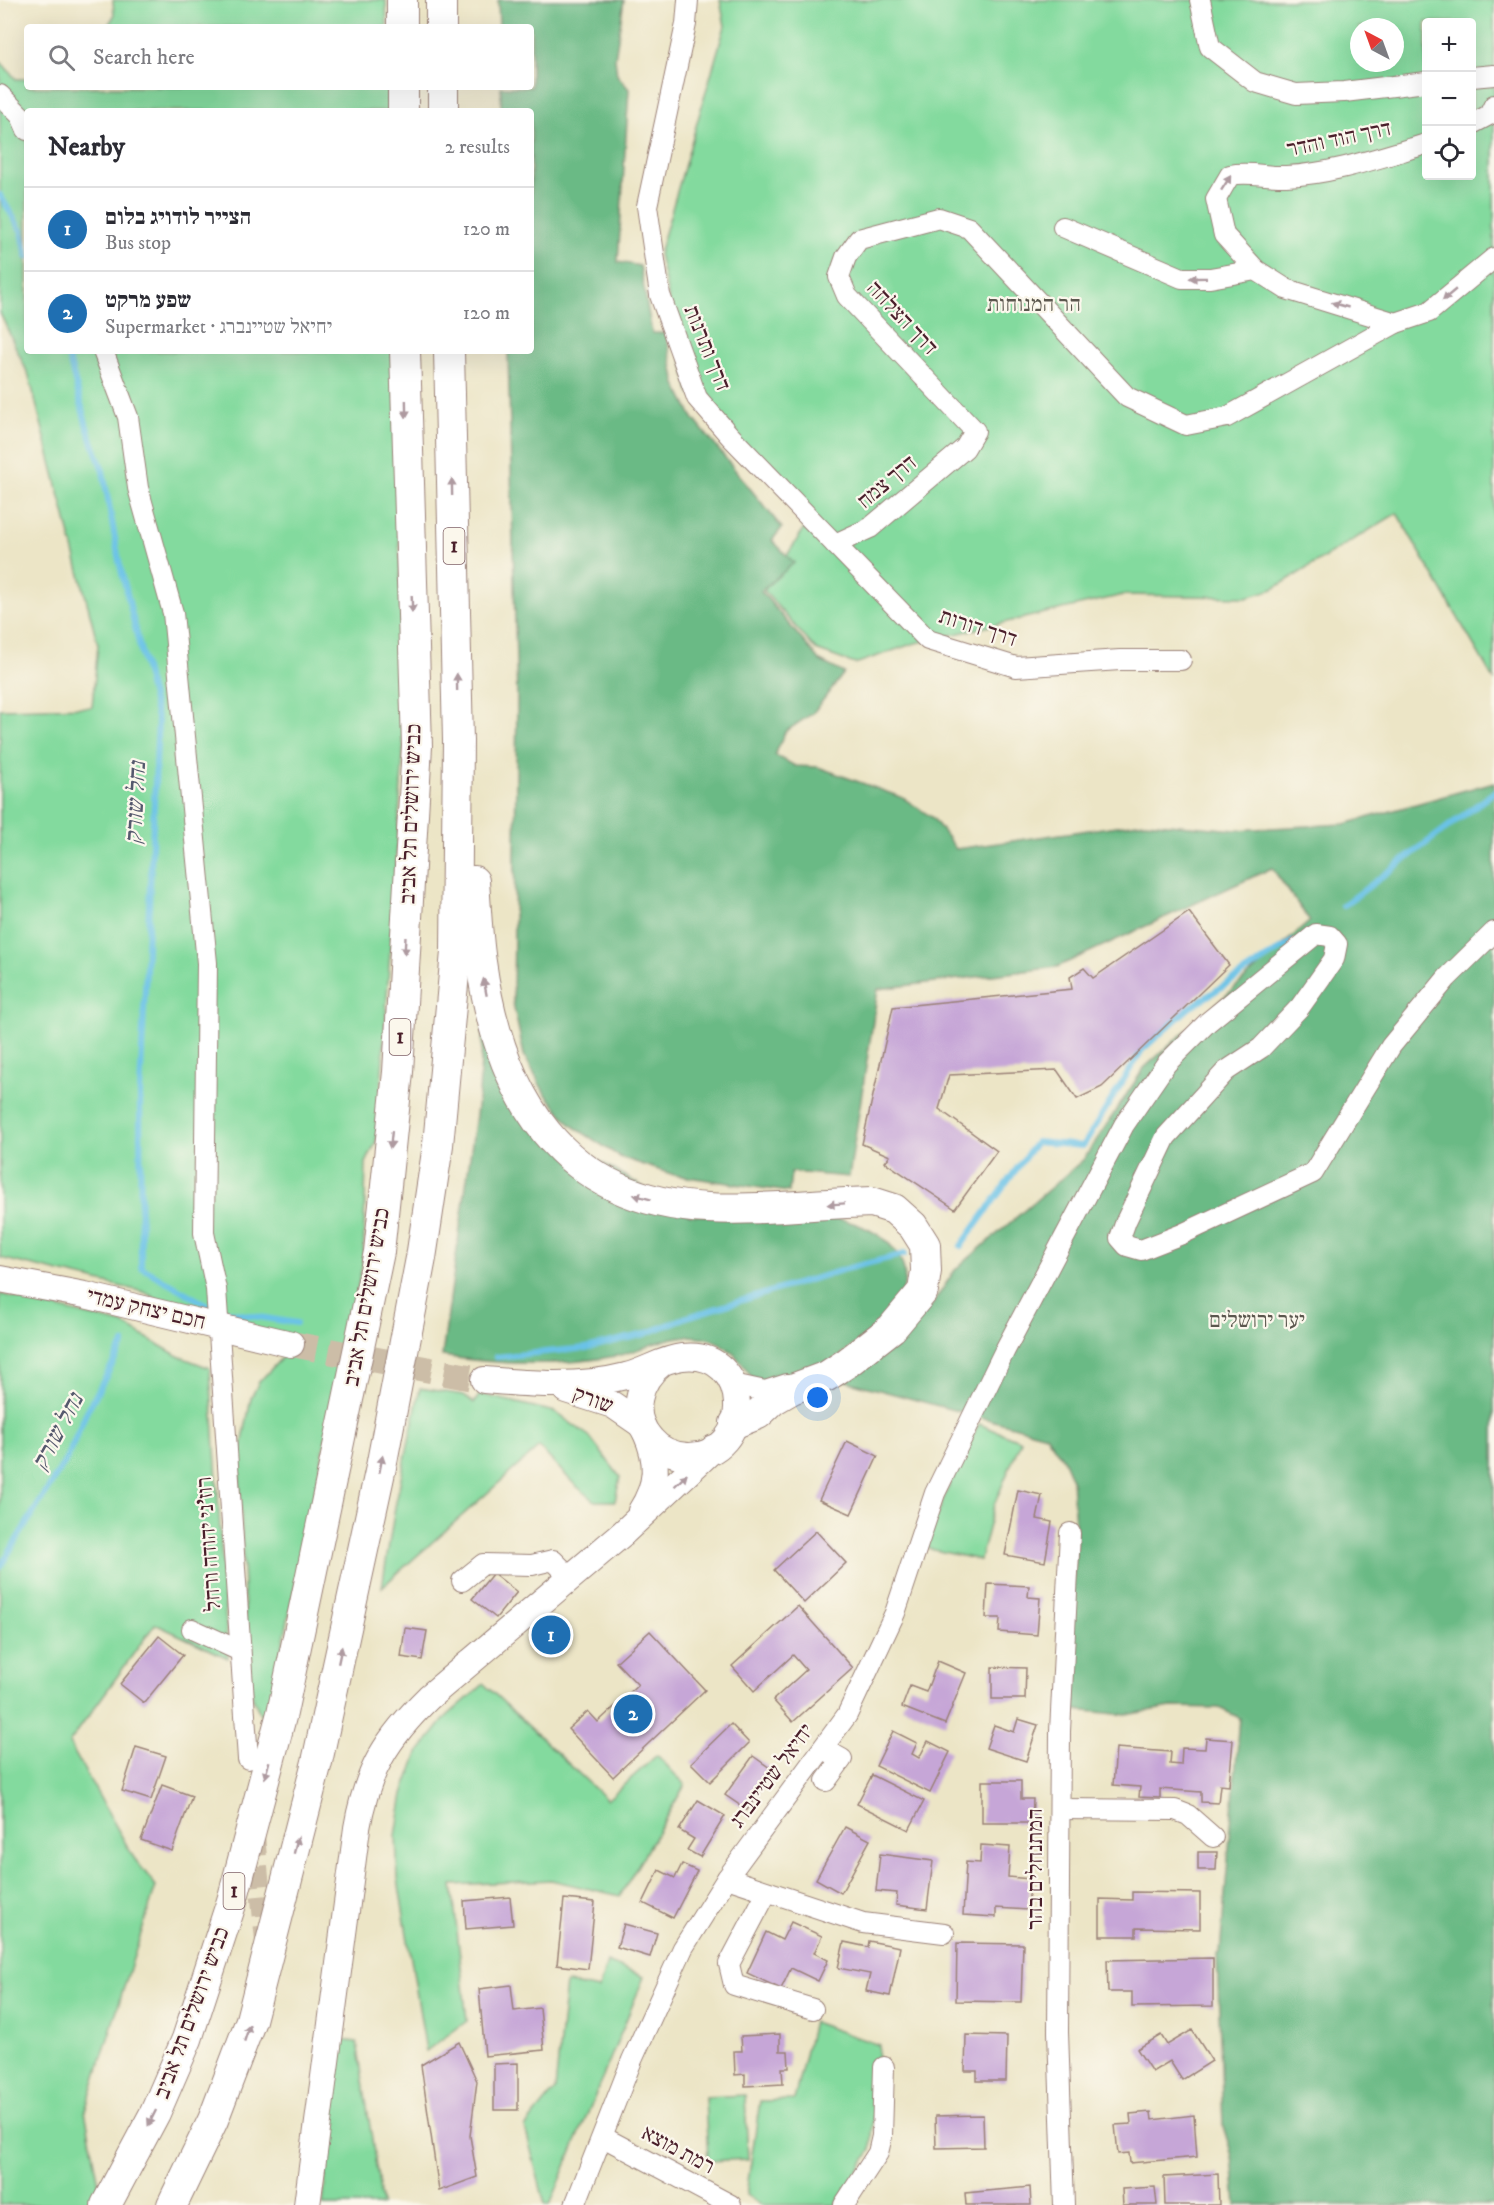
<!DOCTYPE html>
<html lang="en">
<head>
<meta charset="utf-8">
<style>
	body { margin:0; font-family:"IM FELL DW Pica","Frank Ruhl Libre",serif; background:#f7f7f7; color:#2b2b33 }
	.controls { position:absolute; right:18px; top:18px; display:grid; overflow:hidden; border-radius:6px; box-shadow:0 6px 24px #0002 }
	.controls button { width:54px; height:54px; display:grid; place-items:center; padding:0; border:0; border-bottom:2px solid #e1e1e2; background:#fff; color:#2b2b33; font:30px sans-serif }
	.compass { position:absolute; left:1350px; top:18px; width:54px; height:54px; border-radius:50%; background:#fff; box-shadow:0 6px 24px #0002; rotate:319deg }
	.you { position:absolute; left:818px; top:1398px; width:21px; height:21px; margin:-15px; border:4px solid #fff; border-radius:50%; background:#1a73e8; box-shadow:0 0 0 9px #1a73e833 }
	.badge { display:grid; place-items:center; width:39px; height:39px; border-radius:50%; background:#1f6fb2; color:#fff; font-size:20px; font-weight:700 }
	.pin { position:absolute; translate:-50% -50%; border:3px solid #fff; box-shadow:0 2px 6px #0006 }
	.list { margin:0; padding:0; list-style:none }
	h2 { display:flex; justify-content:space-between; align-items:center; height:78px; margin:0; padding:0 24px; font-size:26px }
	h2 small { font-size:20px; font-weight:400; color:#7c7c81 }
	.list li { display:grid; grid-template-columns:39px 1fr auto; gap:18px; align-items:center; box-sizing:border-box; height:84px; padding:0 24px; border-top:2px solid #e1e1e2 }
	.list b { display:block; font-size:22px; white-space:nowrap }
	.list p { margin:0; font-size:20px; white-space:nowrap; color:#7c7c81 }
	.list em { font-size:20px; font-style:normal; color:#7c7c81 }
	.icon { flex:none; width:33px; height:33px; fill:none; stroke:currentColor; stroke-width:2; stroke-linecap:round; stroke-linejoin:round }
	.map { position:relative; flex:none; width:1494px; height:2205px; overflow:hidden }
	.search { position:absolute; background:#fff; box-shadow:0 6px 24px #0002; left:24px; top:24px; width:510px; height:66px; display:flex; align-items:center; gap:15px; box-sizing:border-box; padding:0 21px; border-radius:6px; color:#7c7c81; font-size:22px }
	.panel { position:absolute; background:#fff; box-shadow:0 6px 24px #0002; left:24px; top:108px; width:510px; height:246px; border-radius:6px }
	.map>svg:first-child { display:block }
	.green { fill:#83da9e; stroke:#667c64; stroke-width:1.5; fill-rule:evenodd }
	.forest { fill:#6aba85; stroke:#5a6c58; stroke-width:1.5 }
	.lines { fill:none; stroke-linecap:round; stroke-linejoin:round }
	.stream { stroke:#6ac2e7; stroke-width:6 }
	.building { fill:#c6a6d7 }
	.minor-tunnel { stroke:#ccbda7; stroke-width:20; stroke-dasharray:20 10; stroke-linecap:butt }
	.major-tunnel { stroke:#ccbda7; stroke-width:26; stroke-dasharray:26 13; stroke-linecap:butt }
	.minor-casing { stroke:#9b8278; stroke-width:22 }
	.major-casing { stroke:#9b8278; stroke-width:28 }
	.highway-casing { stroke:#9b8278; stroke-width:32 }
	.minor { stroke:#fff; stroke-width:20 }
	.major { stroke:#fff; stroke-width:26 }
	.highway { stroke:#fff; stroke-width:30 }
	.oneway { fill:#ae9aa0 }
	.labels { text-anchor:middle; dominant-baseline:central; stroke-width:4.5; stroke-linejoin:round; paint-order:stroke }
	.shield { fill:#fbf7ec; stroke:#7f6065; stroke-width:1.5 }
	.shield-label { font-size:21px; font-weight:bold; fill:#4a1f2b }
	.street-label { font-size:22px; fill:#4a1f2b; stroke:#fbf7ec }
	.park-label { font-size:22px; fill:#5b574e; stroke:#fbf7ec }
	.water-label { font-size:24px; font-style:italic; fill:#55586d; stroke:#fbf7ec }
</style>
</head>
<body>
<div class="map">
<svg width="1494" height="2205" viewBox="0 0 1494 2205">
	<rect width="100%" height="100%" fill="#fbf7ec"/>
	<filter id="ink" filterUnits="userSpaceOnUse"><feTurbulence type="fractalNoise" baseFrequency=".0167" numOctaves="2"/><feDisplacementMap in="SourceGraphic" scale="12" xChannelSelector="R" yChannelSelector="G"/><feConvolveMatrix kernelMatrix="1 2 1 2 8 2 1 2 1" color-interpolation-filters="sRGB"/></filter>
	<filter id="wash" filterUnits="userSpaceOnUse"><feTurbulence type="fractalNoise" baseFrequency=".008" numOctaves="4" result="noise"/><feDisplacementMap in="SourceGraphic" scale="24" xChannelSelector="R" yChannelSelector="G"/><feGaussianBlur stdDeviation="1.35" result="paint"/><feColorMatrix in="noise" values="0 0 0 0 0 0 0 0 0 0 0 0 0 0 0 0 0 1.4 0 .05"/><feComposite in="paint" operator="in"/></filter>
	<g filter="url(#wash)">
		<rect width="100%" height="100%" fill="#ece5c6"/>
		<g class="green">
			<path d="M113,0H386L387,27H107L114,16Z"/>
			<path d="M720,0H1494V680L1397,513L1273,589L1247,597L1123,595L912,644L855,664L816,650L764,591L813,515L689,392L659,254L725,26ZM1426,22H1472V176H1426ZM1359,27H1395V63H1359Z"/>
			<path d="M0,61L16,79H27V87H388L389,111H27V351H395L404,740L381,1088L376,1142L366,1163L363,1262L266,1725L253,1699L247,1666L239,1461L251,1398L259,1382L289,1350L174,1308L144,1292L0,1258V709L92,707L98,645L29,376L0,313Z"/>
			<path d="M0,1294L123,1324L178,1356L210,1368L228,1658L155,1624L69,1743L134,1858L156,1886L85,2111L103,2205H0Z"/>
			<path d="M420,1388L464,1395L474,1403L480,1394L555,1412L589,1436L620,1477L615,1501H595L575,1485L539,1447L382,1587L395,1507Z"/>
			<path d="M979,1424L1021,1441L994,1505L980,1560L925,1548L947,1490Z"/>
			<path d="M484,1684L607,1800L657,1755L685,1785L620,1896L551,1880L452,1885L467,2021L426,2051L398,1879L396,1836L403,1794L418,1753L447,1716Z"/>
			<path d="M607,1962L644,1977L550,2205H545L525,2127L555,2090L566,1983L599,1989Z"/>
			<path d="M813,2022L879,2045L871,2150L836,2205H761L746,2195L760,2101L794,2100Z"/>
			<path d="M338,2040L357,2042L382,2205H323Z"/>
			<path d="M745,2095L748,2159L708,2161L705,2097Z"/>
		</g>
		<g class="forest">
			<path d="M498,0H624L615,58L617,75L629,89L618,262L640,266L652,333H666L676,384L693,418L782,528L772,540L794,563L761,591L820,661L844,673L813,713L785,732L775,755L795,766L818,767L903,798L933,818L956,849L1145,822L1236,830L1345,824L1494,782V2205H1236L1232,2155L1223,2126L1217,1954L1220,1953L1240,1718L1219,1708L1171,1707L1126,1715L1065,1709L1076,1539L1072,1480L1063,1459L1046,1435L842,1380L892,1342L932,1305L955,1270L1084,1159L1144,1068L1310,921L1272,868L1057,967L878,989L849,1177L791,1172L789,1192L674,1175L620,1157L571,1125L544,1092L524,1055L513,1003L517,700L508,351H531V111H501V87H531V27H499Z"/>
			<path d="M483,1027L519,1113L690,1215L838,1219C882,1228 924,1260 895,1309C890,1318 838,1359 827,1364C807,1376 779,1380 757,1387C745,1365 729,1341 701,1337C670,1332 645,1350 616,1356C558,1367 501,1365 442,1356L479,1093Z"/>
		</g>
		<g class="lines">
			<g class="stream">
				<path d="M0,195L22,232L27,257"/>
				<path d="M67,351L87,427L103,471L119,561L158,722L140,1092L141,1267L212,1308"/>
				<path d="M1343,906L1494,792"/>
				<path d="M961,1246L1036,1142L1083,1146L1142,1050L1189,1008L1292,942"/>
				<path d="M222,1311L296,1323"/>
				<path d="M496,1357L586,1348L645,1334L687,1317L849,1268L905,1254"/>
				<path d="M0,1567L67,1458L86,1413L124,1343"/>
			</g>
		</g>
		<g id="blocks">
			<g class="building">
				<path d="M1189,912L1229,965L1102,1087L1077,1099L1057,1070L949,1075L939,1109L997,1151L955,1209L885,1162L890,1156L862,1144L893,1007L1072,989L1070,977L1084,968L1093,978Z"/>
				<path d="M847,1441L878,1456L851,1514L819,1500Z"/>
				<path d="M1018,1490L1042,1495L1037,1519L1052,1522L1045,1562L1005,1555Z"/>
				<path d="M816,1531L846,1563L804,1603L774,1570Z"/>
				<path d="M493,1573L517,1592L496,1618L472,1599Z"/>
				<path d="M988,1584L1029,1586L1028,1597L1040,1598L1037,1635L999,1632L1000,1618H986Z"/>
				<path d="M798,1606L853,1668L793,1722L773,1700L806,1670L793,1655L754,1691L732,1666Z"/>
				<path d="M405,1628L427,1631L422,1660L401,1657Z"/>
				<path d="M650,1631L705,1690L613,1777L568,1729L588,1711L598,1722L638,1685L616,1662Z"/>
				<path d="M159,1636L183,1655L144,1703L120,1684Z"/>
				<path d="M938,1661L966,1673L945,1724L902,1707L910,1686L926,1692Z"/>
				<path d="M992,1667L1026,1668L1025,1699H992Z"/>
				<path d="M1018,1719L1038,1725L1026,1761L986,1748L994,1725L1014,1732Z"/>
				<path d="M731,1724L749,1743L710,1782L691,1763Z"/>
				<path d="M893,1731L917,1743L912,1754L919,1758L928,1741L950,1752L930,1793L876,1766Z"/>
				<path d="M1206,1738L1233,1740L1229,1786L1220,1785L1218,1803L1201,1802V1792L1160,1789V1798L1139,1797L1140,1787L1113,1785L1116,1748L1171,1752L1170,1764L1181,1765L1182,1748L1205,1749Z"/>
				<path d="M136,1747L166,1756L151,1800L122,1791Z"/>
				<path d="M753,1756L774,1771L747,1810L725,1795Z"/>
				<path d="M872,1775L924,1801L909,1830L857,1804Z"/>
				<path d="M982,1781H1021V1799H1033L1032,1823H982Z"/>
				<path d="M162,1785L192,1796L172,1851L141,1840Z"/>
				<path d="M698,1800L725,1816L700,1857L687,1850L694,1839L679,1830Z"/>
				<path d="M845,1827L870,1840L841,1893L816,1879Z"/>
				<path d="M981,1845L1010,1847L1008,1877L1030,1879L1028,1910L996,1908V1917L963,1915L966,1862L980,1863Z"/>
				<path d="M1198,1852H1217L1216,1870H1198Z"/>
				<path d="M880,1854L933,1861L927,1909L896,1905L897,1893L876,1891Z"/>
				<path d="M682,1864L697,1871L673,1918L643,1903L659,1870L675,1878Z"/>
				<path d="M1132,1892L1200,1893V1929L1136,1928V1936H1100V1899L1132,1900Z"/>
				<path d="M510,1897L513,1925L466,1929L464,1901Z"/>
				<path d="M564,1899L595,1902L588,1969L557,1965Z"/>
				<path d="M791,1922L822,1936L814,1953L828,1960L818,1981L791,1968L781,1989L747,1973L766,1932L782,1940Z"/>
				<path d="M624,1924L657,1933L650,1957L617,1947Z"/>
				<path d="M869,1941L900,1947L890,1996L866,1991L870,1974L838,1968L844,1942L868,1947Z"/>
				<path d="M957,1943L1023,1944L1021,2002L956,2001Z"/>
				<path d="M1213,1958V2006L1132,2007V1992H1108L1107,1960Z"/>
				<path d="M511,1985L514,2011L540,2008L544,2050L485,2056L479,1989Z"/>
				<path d="M1192,2030L1212,2061L1182,2080L1170,2061L1152,2072L1137,2049L1161,2035L1167,2045Z"/>
				<path d="M780,2034V2051H788L789,2068H782L783,2084L745,2086V2074L735,2075L734,2051H742L741,2036Z"/>
				<path d="M966,2035L1007,2036L1006,2081H977V2071H965Z"/>
				<path d="M459,2042L477,2081L470,2136L477,2177L439,2191L421,2065Z"/>
				<path d="M518,2063V2110H494V2064Z"/>
				<path d="M1151,2112L1152,2120L1194,2115L1197,2157L1130,2163L1129,2153L1118,2154L1115,2125L1131,2124L1130,2114Z"/>
				<path d="M983,2115L984,2147L936,2148L935,2116Z"/>
				<path d="M1218,2174L1219,2205H1165L1164,2177Z"/>
				<path d="M1030,2187L1031,2205H966L965,2193Z"/>
				<path d="M1155,2187L1157,2205H1123L1122,2189Z"/>
			</g>
		</g>
	</g>
	<g filter="url(#ink)">
		<use href="#blocks" fill-opacity="0" stroke="#9b8278" stroke-width="1.5"/>
		<g class="lines">
			<path class="minor-tunnel" d="M255,1836L265,1941"/>
			<path class="major-tunnel" d="M291,1344L484,1380"/>
			<defs>
				<g id="minor">
					<path d="M688,0L686,24L647,206L660,295L697,398L730,436L928,640L1016,667L1120,660H1181"/>
					<path d="M1200,0L1210,47L1255,82L1296,94L1344,92L1426,82"/>
					<path d="M1472,77L1494,75"/>
					<path d="M0,95L21,116L27,130"/>
					<path d="M1472,124L1489,115L1494,105"/>
					<path d="M1063,227L1182,278H1210L1256,270"/>
					<path d="M1396,323L1286,289L1256,270L1224,235L1216,199L1230,175C1249,171 1267,177 1286,176C1333,174 1381,157 1426,144"/>
					<path d="M103,351L128,417L138,488L173,613L207,963L204,1233L216,1289L248,1759"/>
					<path d="M835,544L870,528L965,448L975,431L847,296L839,277L846,257L859,239L939,218L969,228L1127,397L1186,425L1227,417L1396,323L1429,312L1494,258"/>
					<path d="M733,1384L765,1391L787,1384"/>
					<path d="M462,1581L483,1564L532,1565L553,1560L570,1577"/>
					<path d="M192,1629L240,1651"/>
					<path d="M824,1749L842,1759L826,1781"/>
					<path d="M1060,1809L1175,1810L1188,1815L1213,1837"/>
					<path d="M727,1878L863,1923L944,1933"/>
					<path d="M767,1892L729,1964L734,1985L813,2009"/>
					<path d="M603,2137L731,2205"/>
					<path d="M575,2205L632,2060L683,1948L727,1878L847,1715L895,1613L935,1493L1005,1350L1124,1125L1166,1064L1208,1022L1316,934L1330,936L1337,944L1334,959L1300,1007L1261,1048L1226,1071L1166,1137L1126,1221L1120,1238L1127,1246L1141,1250L1182,1234L1313,1173L1391,1046L1447,978L1494,932"/>
					<path d="M844,2205L878,2153L882,2136L884,2067"/>
					<path d="M1064,2205L1058,2032L1060,1731L1070,1533"/>
				</g>
				<g id="major">
					<path d="M0,1279L85,1295L291,1344"/>
					<path d="M484,1380C531,1384 580,1388 626,1376C644,1372 663,1359 682,1357C753,1348 756,1458 687,1456C673,1455 660,1450 651,1439C629,1415 638,1381 662,1363"/>
					<path d="M566,1390L613,1405L642,1425"/>
					<path d="M641,1511C658,1484 659,1462 646,1433"/>
					<path d="M307,2205L357,1828C367,1770 387,1738 429,1697L622,1534L714,1448"/>
				</g>
				<g id="highway">
					<path d="M402,0V27"/>
					<path d="M441,0V27"/>
					<path d="M403,87V111"/>
					<path d="M443,87V111"/>
					<path d="M474,881C476,908 477,936 481,962C500,1096 561,1201 708,1208C762,1211 818,1203 872,1202L894,1209L913,1226L925,1245L926,1271L923,1291L892,1328L847,1363L827,1376L792,1389L773,1400L758,1414L735,1423"/>
					<path d="M106,2205L155,2113L187,2039L232,1901L282,1713L379,1252L398,1072L417,746L405,351"/>
					<path d="M172,2205L213,2120L251,2020L317,1762L381,1467L421,1258L438,1145L456,952L458,741L449,351"/>
				</g>
			</defs>
			<use href="#minor" class="minor-casing"/>
			<use href="#major" class="major-casing"/>
			<use href="#highway" class="highway-casing"/>
			<use href="#minor" class="minor"/>
			<use href="#major" class="major"/>
			<use href="#highway" class="highway"/>
		</g>
		<defs><path id="oneway-solid" d="M-6-.8H1V-3.2L6.5 0L1 3.2V.8H-6Z" transform="scale(1.5)"/></defs>
		<g class="oneway">
			<use href="#oneway-solid" transform="translate(1226 183) rotate(-57)"/>
			<use href="#oneway-solid" transform="translate(1198 278) rotate(179)"/>
			<use href="#oneway-solid" transform="translate(1449 295) rotate(140)"/>
			<use href="#oneway-solid" transform="translate(1340 305) rotate(-164)"/>
			<use href="#oneway-solid" transform="translate(406 409) rotate(89)"/>
			<use href="#oneway-solid" transform="translate(452 487) rotate(-91)"/>
			<use href="#oneway-solid" transform="translate(412 604) rotate(88)"/>
			<use href="#oneway-solid" transform="translate(457 682) rotate(-91)"/>
			<use href="#oneway-solid" transform="translate(405 946) rotate(93)"/>
			<use href="#oneway-solid" transform="translate(485 987) rotate(-101)"/>
			<use href="#oneway-solid" transform="translate(391 1140) rotate(96)"/>
			<use href="#oneway-solid" transform="translate(642 1197) rotate(-165)"/>
			<use href="#oneway-solid" transform="translate(836 1204) rotate(176)"/>
			<use href="#oneway-solid" transform="translate(381 1464) rotate(-79)"/>
			<use href="#oneway-solid" transform="translate(681 1480) rotate(-44)"/>
			<use href="#oneway-solid" transform="translate(340 1655) rotate(-78)"/>
			<use href="#oneway-solid" transform="translate(267 1770) rotate(105)"/>
			<use href="#oneway-solid" transform="translate(296 1845) rotate(-76)"/>
			<use href="#oneway-solid" transform="translate(247 2033) rotate(-72)"/>
			<use href="#oneway-solid" transform="translate(152 2118) rotate(117)"/>
		</g>
	</g>
	<g class="labels">
		<g class="shield">
			<rect x="443.5" y="528" width="21" height="36" rx="4.5"/>
			<rect x="389.5" y="1019" width="21" height="36" rx="4.5"/>
			<rect x="223.5" y="1873" width="21" height="36" rx="4.5"/>
		</g>
		<g class="shield-label">
			<text x="454" y="546">1</text>
			<text x="400" y="1037">1</text>
			<text x="234" y="1891">1</text>
		</g>
		<g class="street-label">
			<text transform="translate(1339 139) rotate(-12)">דרך הוד והדר</text>
			<text transform="translate(902 318) rotate(47)">דרך הצלחה</text>
			<text transform="translate(707 348) rotate(68)">דרך ותרנות</text>
			<text transform="translate(887 482) rotate(-40)">דרך צמח</text>
			<text transform="translate(978 628) rotate(18)">דרך דורות</text>
			<text transform="translate(411 814) rotate(-88)">כביש ירושלים תל אביב</text>
			<text transform="translate(367 1297) rotate(-80)">כביש ירושלים תל אביב</text>
			<text transform="translate(146 1309) rotate(13)">חכם יצחק עמדי</text>
			<text transform="translate(593 1400) rotate(20)">שורק</text>
			<text transform="translate(209 1544) rotate(-94)">רוז'ני יהודה ורחל</text>
			<text transform="translate(772 1776) rotate(-53)">יחיאל שטיינברג</text>
			<text transform="translate(1035 1869) rotate(-90)">המתנחלים בהר</text>
			<text transform="translate(192 2013) rotate(-70)">כביש ירושלים תל אביב</text>
			<text transform="translate(678 2150) rotate(28)">רמת מוצא</text>
		</g>
		<g class="park-label">
			<text x="1034" y="304">הר המנוחות</text>
			<text x="1257" y="1320">יער ירושלים</text>
		</g>
		<g class="water-label">
			<text transform="translate(136 803) rotate(-87)">נחל שורק</text>
			<text transform="translate(58 1432) rotate(-62)">נחל שורק</text>
		</g>
	</g>
</svg>
<div class="controls">
<button>+</button>
<button>−</button>
<button><svg class="icon" aria-label="locate" viewBox="0 0 24 24"><circle cx="12" cy="12" r="6"/><path d="M12 2v4M12 18v4M2 12h4M18 12h4"/></svg></button>
</div>
<svg class="compass" viewBox="-18 -18 36 36"><path d="M0-13l5 13h-10z" fill="#e53935"/><path d="M0 13l5-13h-10z" fill="#7c7c81"/></svg>
<div class="you"></div>
<div class="pin badge" style="left:551px;top:1635px">1</div>
<div class="pin badge" style="left:633px;top:1714px">2</div>
<div class="search"><svg class="icon" aria-label="search" viewBox="0 0 24 24"><circle cx="10" cy="10" r="6"/><path d="M15 15l6 6"/></svg>Search here</div>
<section class="panel">
<h2>Nearby<small>2 results</small></h2>
<ul class="list">
<li><span class="badge">1</span><div><b>הצייר לודויג בלום</b><p>Bus stop</p></div><em>120 m</em></li>
<li><span class="badge">2</span><div><b>שפע מרקט</b><p>Supermarket · יחיאל שטיינברג</p></div><em>120 m</em></li>
</ul>
</section>
</div>
</body>
</html>
